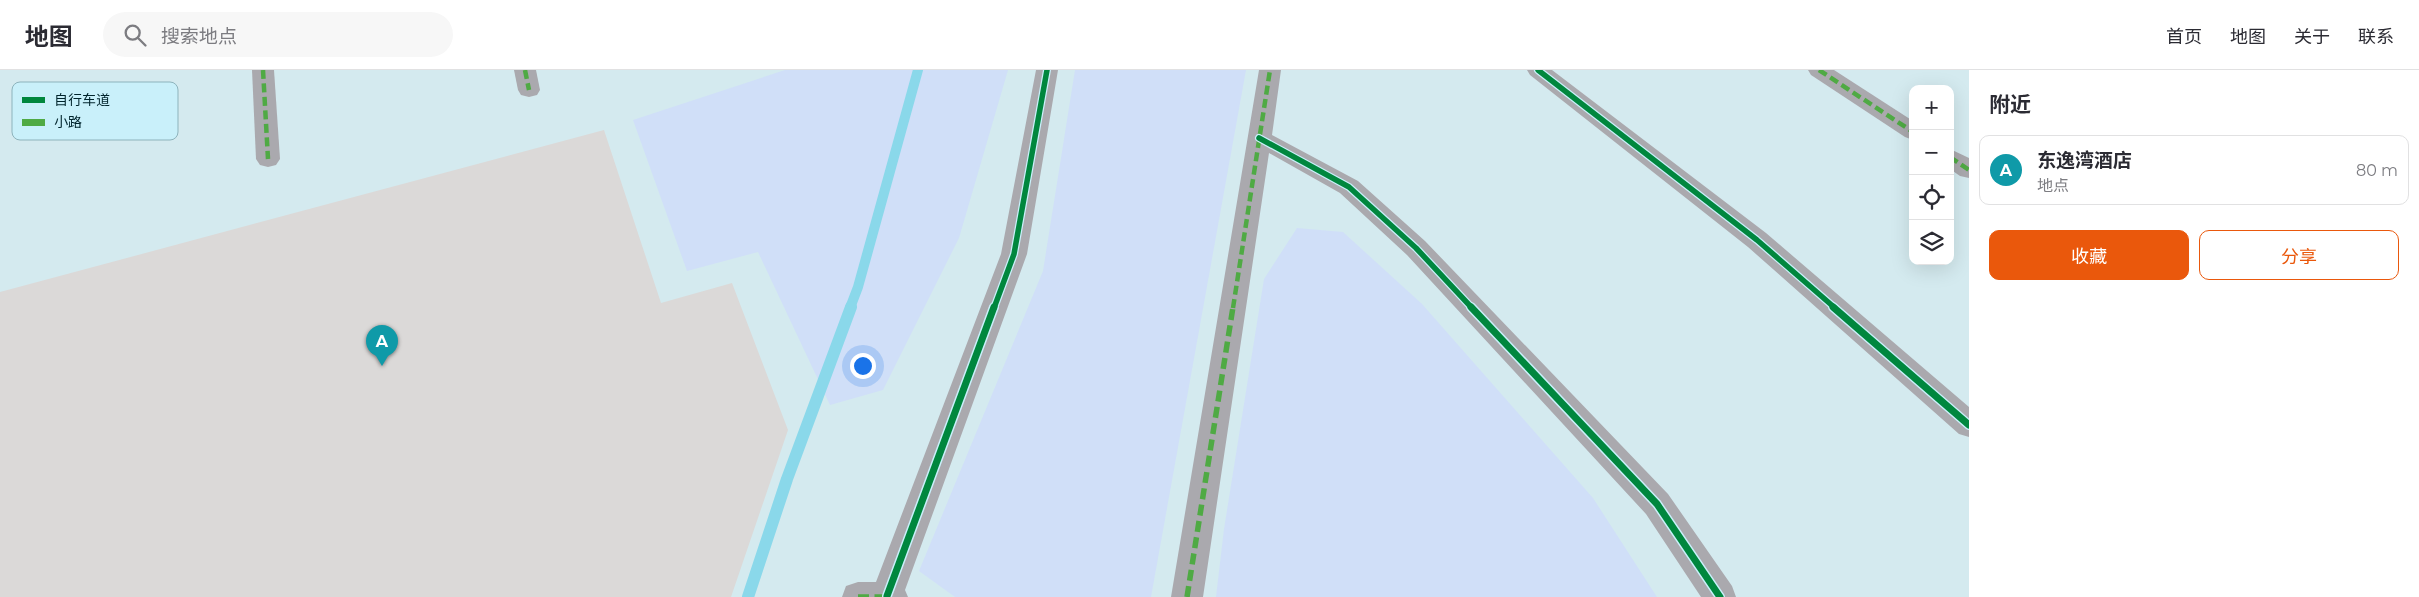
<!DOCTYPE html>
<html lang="zh">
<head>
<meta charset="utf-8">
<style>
	body { margin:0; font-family:Montserrat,"Noto Sans SC",sans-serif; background:#f7f7f7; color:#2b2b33 }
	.controls { position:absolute; right:15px; top:15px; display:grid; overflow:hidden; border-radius:10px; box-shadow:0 5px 20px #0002 }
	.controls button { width:45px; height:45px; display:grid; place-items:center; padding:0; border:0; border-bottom:1px solid #e1e1e2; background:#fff; color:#2b2b33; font:25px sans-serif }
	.you { position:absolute; left:862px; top:295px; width:18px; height:18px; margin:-12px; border:4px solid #fff; border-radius:50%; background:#1a73e8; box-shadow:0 0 0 8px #1a73e833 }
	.badge { display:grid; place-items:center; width:32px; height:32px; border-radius:50%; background:#ea580c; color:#fff; font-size:16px; font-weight:700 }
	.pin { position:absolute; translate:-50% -41px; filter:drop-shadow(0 1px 2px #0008) }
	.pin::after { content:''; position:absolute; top:26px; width:18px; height:15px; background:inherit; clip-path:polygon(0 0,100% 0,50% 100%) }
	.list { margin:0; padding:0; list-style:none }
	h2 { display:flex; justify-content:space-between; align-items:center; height:65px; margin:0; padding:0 20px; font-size:21px }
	h2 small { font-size:16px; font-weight:400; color:#7c7c81 }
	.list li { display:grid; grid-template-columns:32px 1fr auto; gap:15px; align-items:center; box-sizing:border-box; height:70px; margin:0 10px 10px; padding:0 10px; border:1px solid #e1e1e2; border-radius:10px }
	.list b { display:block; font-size:19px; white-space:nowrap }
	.list p { margin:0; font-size:16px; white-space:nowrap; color:#7c7c81 }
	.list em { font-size:16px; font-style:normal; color:#7c7c81 }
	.actions { display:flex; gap:10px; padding:15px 20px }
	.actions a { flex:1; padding:11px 0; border:1px solid #ea580c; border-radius:10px; text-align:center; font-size:18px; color:#ea580c }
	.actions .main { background:#ea580c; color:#fff }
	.icon { flex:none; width:28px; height:28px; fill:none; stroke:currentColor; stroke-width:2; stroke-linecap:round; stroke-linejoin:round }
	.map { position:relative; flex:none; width:1969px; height:527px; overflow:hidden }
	header { display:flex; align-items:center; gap:30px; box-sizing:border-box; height:70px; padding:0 25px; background:#fff; border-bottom:1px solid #e1e1e2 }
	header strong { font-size:24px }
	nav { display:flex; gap:28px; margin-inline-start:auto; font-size:18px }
	.search { width:350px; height:45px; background:#f7f7f7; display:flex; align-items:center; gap:12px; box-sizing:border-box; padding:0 18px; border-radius:28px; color:#7c7c81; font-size:19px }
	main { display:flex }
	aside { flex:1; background:#fff }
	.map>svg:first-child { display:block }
	.green { fill:#d0dff8 }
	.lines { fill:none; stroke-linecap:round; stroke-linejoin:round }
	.stream-far1 { stroke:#8ad8ea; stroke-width:10 }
	.stream { stroke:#8ad8ea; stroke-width:12 }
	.building { fill:#dbd9d8 }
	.minor { fill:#aaa9ae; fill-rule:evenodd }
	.quiet-far1 { stroke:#4faa44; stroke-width:4.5; stroke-dasharray:9 4.5; stroke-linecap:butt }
	.quiet { stroke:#4faa44; stroke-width:5.5; stroke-dasharray:11 5.5; stroke-linecap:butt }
	.cycleway-far1-casing { stroke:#c9f0fa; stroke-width:8 }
	.cycleway-casing { stroke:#c9f0fa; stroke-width:10 }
	.cycleway-far1 { stroke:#00873e; stroke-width:5.5 }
	.cycleway { stroke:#00873e; stroke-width:7 }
	.key { fill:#c9f0fa; stroke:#8db3bc; stroke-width:1 }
	.key-label { font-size:14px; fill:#00242c }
</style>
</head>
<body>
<header>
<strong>地图</strong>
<div class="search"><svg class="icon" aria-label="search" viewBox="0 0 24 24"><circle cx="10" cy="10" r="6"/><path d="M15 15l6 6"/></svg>搜索地点</div>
<nav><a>首页</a><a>地图</a><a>关于</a><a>联系</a></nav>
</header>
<main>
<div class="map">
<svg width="1969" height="527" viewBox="0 0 1969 527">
	<rect width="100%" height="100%" fill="#d4eaef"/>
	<g class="green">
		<path d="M785,0H1008L959,168L883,320L830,335L758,182L687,201L633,50Z"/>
		<path d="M1075,0H1246L1151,527H955L919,501L1043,201Z"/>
		<path d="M1297,158L1343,162L1422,234L1593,428L1657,527H1216L1224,459L1264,209Z"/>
	</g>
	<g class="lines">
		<path class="stream-far1" d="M850,238L858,217L918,0"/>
		<path class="stream" d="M748,527L787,409L851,237"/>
	</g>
	<path class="building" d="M604,60L661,233L732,213L788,360L731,527H0V222Z"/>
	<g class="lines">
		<g class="minor">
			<path d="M252,0H274L280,89L276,95L268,97L260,95L256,89Z"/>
			<path d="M514,0H536L540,20L537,25L529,27L521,25L518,20Z"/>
			<path d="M1036,0H1058L1027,184L905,520L908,527H842L846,516L858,512H876L1001,184Z"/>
			<path d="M1259,0H1281L1272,65L1358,111L1425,171L1668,424L1732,516L1736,527H1701L1646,444L1407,185L1340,123L1269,83L1203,527H1171Z"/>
			<path d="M1527,0H1552L1766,163L1969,337V367L1959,364L1748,177L1530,5Z"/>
			<path d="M1808,0H1834L1913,51V70L1905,67L1811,5Z"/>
			<path d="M1950,79L1969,88V108L1960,106L1950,99Z"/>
		</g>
		<g class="quiet-far1">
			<path d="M263,0L268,89"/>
			<path d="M525,0L529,20"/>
			<path d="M1819,0L1913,62"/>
			<path d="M1950,87L1969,100"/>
			<path d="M1233,238L1270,0"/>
		</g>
		<g class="quiet">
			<path d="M858,527H892"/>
			<path d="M1187,527L1233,237"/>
		</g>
		<defs>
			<g id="cycleway-far1">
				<path d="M1538,0L1757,170L1835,238"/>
				<path d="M1259,68L1349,117L1416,178L1472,238"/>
				<path d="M994,238L1014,184L1047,0"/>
			</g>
			<g id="cycleway">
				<path d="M1471,237L1657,434L1720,527"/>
				<path d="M1833,237L1969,355"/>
				<path d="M887,526L994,237"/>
			</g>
		</defs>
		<use href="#cycleway-far1" class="cycleway-far1-casing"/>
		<use href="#cycleway" class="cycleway-casing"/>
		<use href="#cycleway-far1" class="cycleway-far1"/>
		<use href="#cycleway" class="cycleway"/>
	</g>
	<rect x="12" y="12" width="166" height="58" rx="8" class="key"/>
	<rect x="22" y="27" width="23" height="6" fill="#00873e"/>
	<rect x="22" y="49" width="23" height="7" fill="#4faa44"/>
	<g class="key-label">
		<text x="54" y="35">自行车道</text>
		<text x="54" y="57">小路</text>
	</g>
</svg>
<div class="controls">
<button>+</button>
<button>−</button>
<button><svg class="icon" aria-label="locate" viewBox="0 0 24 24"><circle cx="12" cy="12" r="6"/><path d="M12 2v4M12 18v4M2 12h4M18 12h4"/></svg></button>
<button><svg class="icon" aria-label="layers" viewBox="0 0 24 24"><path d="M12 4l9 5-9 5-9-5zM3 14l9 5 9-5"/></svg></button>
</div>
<div class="you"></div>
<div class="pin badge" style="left:382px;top:296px;background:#0f9aa8">A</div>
</div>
<aside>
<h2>附近<small></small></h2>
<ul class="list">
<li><span class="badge" style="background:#0f9aa8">A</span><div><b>东逸湾酒店</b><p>地点</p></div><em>80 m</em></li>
</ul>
<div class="actions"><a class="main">收藏</a><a>分享</a></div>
</aside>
</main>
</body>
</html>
